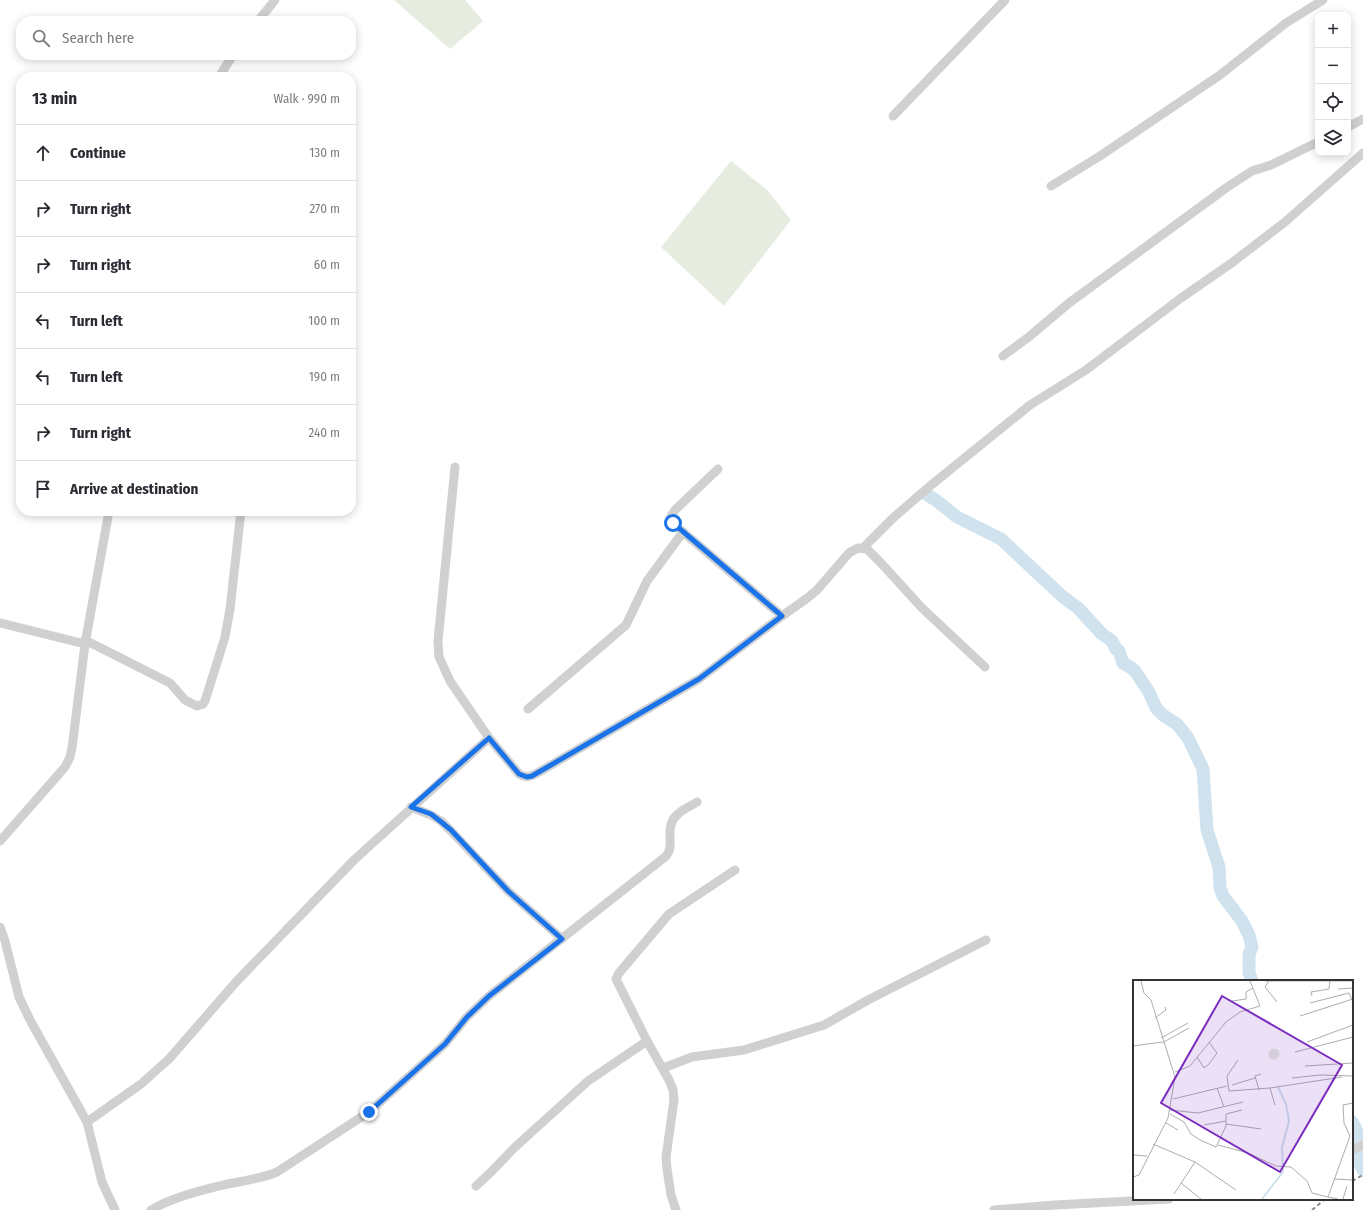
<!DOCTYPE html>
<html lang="en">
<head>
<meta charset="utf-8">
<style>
	body { margin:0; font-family:"Fira Sans Condensed",sans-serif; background:#f7f7f7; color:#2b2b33 }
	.controls { position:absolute; right:12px; top:12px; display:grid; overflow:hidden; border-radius:8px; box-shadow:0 2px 10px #0003 }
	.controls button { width:36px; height:36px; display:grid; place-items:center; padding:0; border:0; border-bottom:1px solid #e1e1e2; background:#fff; color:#2b2b33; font:20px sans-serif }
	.stop { position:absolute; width:12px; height:12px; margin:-9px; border:3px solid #1a73e8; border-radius:50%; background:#fff }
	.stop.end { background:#1a73e8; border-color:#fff; box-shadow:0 1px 4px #0008 }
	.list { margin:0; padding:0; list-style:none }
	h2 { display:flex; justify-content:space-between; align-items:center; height:52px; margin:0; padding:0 16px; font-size:17px }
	h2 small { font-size:13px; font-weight:400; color:#7c7c81 }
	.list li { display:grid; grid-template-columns:26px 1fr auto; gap:12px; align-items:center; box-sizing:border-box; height:56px; padding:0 16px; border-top:1px solid #e1e1e2 }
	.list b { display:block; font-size:15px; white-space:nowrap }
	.list em { font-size:13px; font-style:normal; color:#7c7c81 }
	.icon { flex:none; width:22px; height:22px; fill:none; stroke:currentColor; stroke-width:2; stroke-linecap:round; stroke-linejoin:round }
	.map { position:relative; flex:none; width:1363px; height:1210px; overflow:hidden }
	.search { position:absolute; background:#fff; box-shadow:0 2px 10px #0003; left:16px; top:16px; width:340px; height:44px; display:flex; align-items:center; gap:10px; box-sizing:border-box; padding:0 14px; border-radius:16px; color:#7c7c81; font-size:15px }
	.panel { position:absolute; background:#fff; box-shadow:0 2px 10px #0003; left:16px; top:72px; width:340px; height:444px; border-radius:16px }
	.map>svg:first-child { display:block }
	.green { fill:#e6ecdf }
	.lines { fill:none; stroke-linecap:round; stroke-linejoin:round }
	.river { stroke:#cfe2ee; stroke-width:13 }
	.minor { stroke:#d0d0d0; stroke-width:9 }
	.rail { stroke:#888; stroke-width:2; stroke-dasharray:4 3; stroke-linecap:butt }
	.route { stroke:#1a73e8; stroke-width:5 }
	.inset-river { fill:none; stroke:#cfe2ee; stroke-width:2 }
	.inset-road { fill:none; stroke:#adadad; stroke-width:1 }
	.view { fill:#7b2cbf; fill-opacity:0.15; stroke:#7b2cbf; stroke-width:2 }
	.inset-edge { fill:none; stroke:#333; stroke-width:2 }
</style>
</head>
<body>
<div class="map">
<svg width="1363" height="1210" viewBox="0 0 1363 1210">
	<rect width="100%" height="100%" fill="#fff"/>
	<g class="green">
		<path d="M394,0H465L483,21L450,49Z"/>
		<path d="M731,161L767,190L791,220L724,306L661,247Z"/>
	</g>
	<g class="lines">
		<g class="river">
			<path d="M926,494L937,501L957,517L1001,539L1063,597L1078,608L1102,634L1112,641L1116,649L1119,651L1123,663L1130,667L1135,671L1149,692L1156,708L1164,716L1177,724L1188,738L1203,769L1207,830L1219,867L1220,888L1223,896L1242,921L1249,935L1252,947L1249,954V973L1252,981"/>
			<path d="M1352,1122C1362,1133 1354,1156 1363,1170"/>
		</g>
		<g class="minor">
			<path d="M258,21L275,0"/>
			<path d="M219,77L233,55"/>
			<path d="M893,116L1005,0"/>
			<path d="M1348,127L1363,119"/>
			<path d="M1051,186L1100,156L1220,75L1286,23L1323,0"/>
			<path d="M1003,356L1030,336L1069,303L1226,188L1252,171L1271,165L1318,142"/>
			<path d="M455,467L438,641L439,657L450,681L489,738L519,774C526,779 532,776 539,772L699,679L782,616L806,599L817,590L849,553L858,548L867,549L881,563L922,608L985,667"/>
			<path d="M718,469L675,510L670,518L673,523L683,532L782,616"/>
			<path d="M863,548L893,518L930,486L1030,405L1086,370L1181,298L1233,262L1285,222L1363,153"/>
			<path d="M1,623L85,644"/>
			<path d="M85,640L170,683L185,700L197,706L203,704L205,701L225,637L230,609L241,511"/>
			<path d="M528,709L626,625L647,581L683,532"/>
			<path d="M411,807L431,815L441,821L451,831L508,891L562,939"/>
			<path d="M0,841L65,767L70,757L72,748L85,644L109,511"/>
			<path d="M0,927L5,941L19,997L30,1020L87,1122L102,1182L115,1210"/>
			<path d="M663,1068L692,1057L744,1050L824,1025L868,1000L986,940"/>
			<path d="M87,1122L141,1084L169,1059L236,982L354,860L489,738"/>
			<path d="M1352,1150L1363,1145"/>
			<path d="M476,1186L491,1172L513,1149L588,1081L647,1041"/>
			<path d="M151,1210C171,1198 196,1192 219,1186C239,1181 258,1180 277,1172L369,1112L445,1044L467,1017L489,996L665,857C677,846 662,828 678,814C683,809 691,806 697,802"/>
			<path d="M676,1210L671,1195L667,1169L666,1157L674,1100L673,1090L669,1080L647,1041L616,979L619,973L669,914L735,870"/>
			<path d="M994,1210L1055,1205L1169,1199"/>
		</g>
		<g class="rail">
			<path d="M1352,1181L1363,1175"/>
			<path d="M1312,1210L1325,1199"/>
		</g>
	</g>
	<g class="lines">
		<path class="route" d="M369,1112L445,1044L467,1017L489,996L562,939L508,891L451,830L440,821L431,814L411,807L489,738L519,774L527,777L532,776L699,679L782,616L673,523"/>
	</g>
	<g transform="translate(1133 980)">
		<rect width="220" height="220" fill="#fff"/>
		<path d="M135.5 74a5.5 5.5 0 1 1 11 0a5.5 5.5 0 1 1-11 0Z" fill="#e6ecdf"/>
		<path class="inset-river" d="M129,219L150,192L149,167L156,141L153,124L145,107"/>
		<path class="inset-road" d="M132,1H220M136,1L132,7L144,22M205,9L220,8M179,16L178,12L196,9L197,1M99,21L113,19V12L120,8M177,23L216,13L219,20M167,36L220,19M22,38L33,30L32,27M28,58L55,43M174,62L220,45M29,63L56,48M0,66L29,62M162,72L220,57M64,77L71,88L76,84L84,73L76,62M105,80L94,96L96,111L137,108L142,125M172,86L220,83M42,92L57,86L93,42L107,32L127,26L117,1M159,98L187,95L220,96M99,105L122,98M84,108L91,127M137,108L209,97M126,110L122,96L128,94M40,119L94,106M37,130L65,133L110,122M37,134L51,142L58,154L67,160L83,167L93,146V134L109,130M33,143L45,150M93,144L128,149M71,145L93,141M20,164L62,182L103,210M85,165L115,173L143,186L158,187L174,201L179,213L195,217M0,175L14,176M0,197L6,195L35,138L42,97L18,20L11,13L8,1M201,199L219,200L220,195M48,203L68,219M41,214L62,182M205,219L195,217L217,156L211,143L210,125L220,123M210,219L214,206"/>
		<path class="view" d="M89,16L209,85L147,192L28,123Z"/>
		<rect width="220" height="220" class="inset-edge"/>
	</g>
</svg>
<div class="controls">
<button>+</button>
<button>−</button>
<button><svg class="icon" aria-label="locate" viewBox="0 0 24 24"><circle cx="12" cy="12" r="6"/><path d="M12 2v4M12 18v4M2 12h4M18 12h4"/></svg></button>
<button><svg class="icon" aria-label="layers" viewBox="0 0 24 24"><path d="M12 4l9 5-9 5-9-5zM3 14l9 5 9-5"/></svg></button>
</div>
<div class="stop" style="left:673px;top:523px"></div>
<div class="stop end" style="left:369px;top:1112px"></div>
<div class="search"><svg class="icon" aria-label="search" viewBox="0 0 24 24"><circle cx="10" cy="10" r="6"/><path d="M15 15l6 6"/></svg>Search here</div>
<section class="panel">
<h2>13 min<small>Walk · 990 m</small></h2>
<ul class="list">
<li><svg class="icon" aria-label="ahead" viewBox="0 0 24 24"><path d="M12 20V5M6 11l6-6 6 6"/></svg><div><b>Continue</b></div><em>130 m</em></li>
<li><svg class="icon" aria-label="right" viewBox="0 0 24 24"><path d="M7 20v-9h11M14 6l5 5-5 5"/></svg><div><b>Turn right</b></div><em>270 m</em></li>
<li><svg class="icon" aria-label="right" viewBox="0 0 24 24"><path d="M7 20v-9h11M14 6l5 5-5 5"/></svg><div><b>Turn right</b></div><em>60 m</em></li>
<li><svg class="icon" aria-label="left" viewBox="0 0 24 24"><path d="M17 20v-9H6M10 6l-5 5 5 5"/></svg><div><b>Turn left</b></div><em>100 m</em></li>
<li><svg class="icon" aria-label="left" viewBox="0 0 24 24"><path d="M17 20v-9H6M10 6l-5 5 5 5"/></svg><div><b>Turn left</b></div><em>190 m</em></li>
<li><svg class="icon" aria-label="right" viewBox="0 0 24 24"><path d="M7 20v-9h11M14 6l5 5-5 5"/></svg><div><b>Turn right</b></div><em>240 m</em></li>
<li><svg class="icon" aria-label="arrive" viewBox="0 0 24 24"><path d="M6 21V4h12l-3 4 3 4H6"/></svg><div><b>Arrive at destination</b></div></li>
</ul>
</section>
</div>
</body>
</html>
